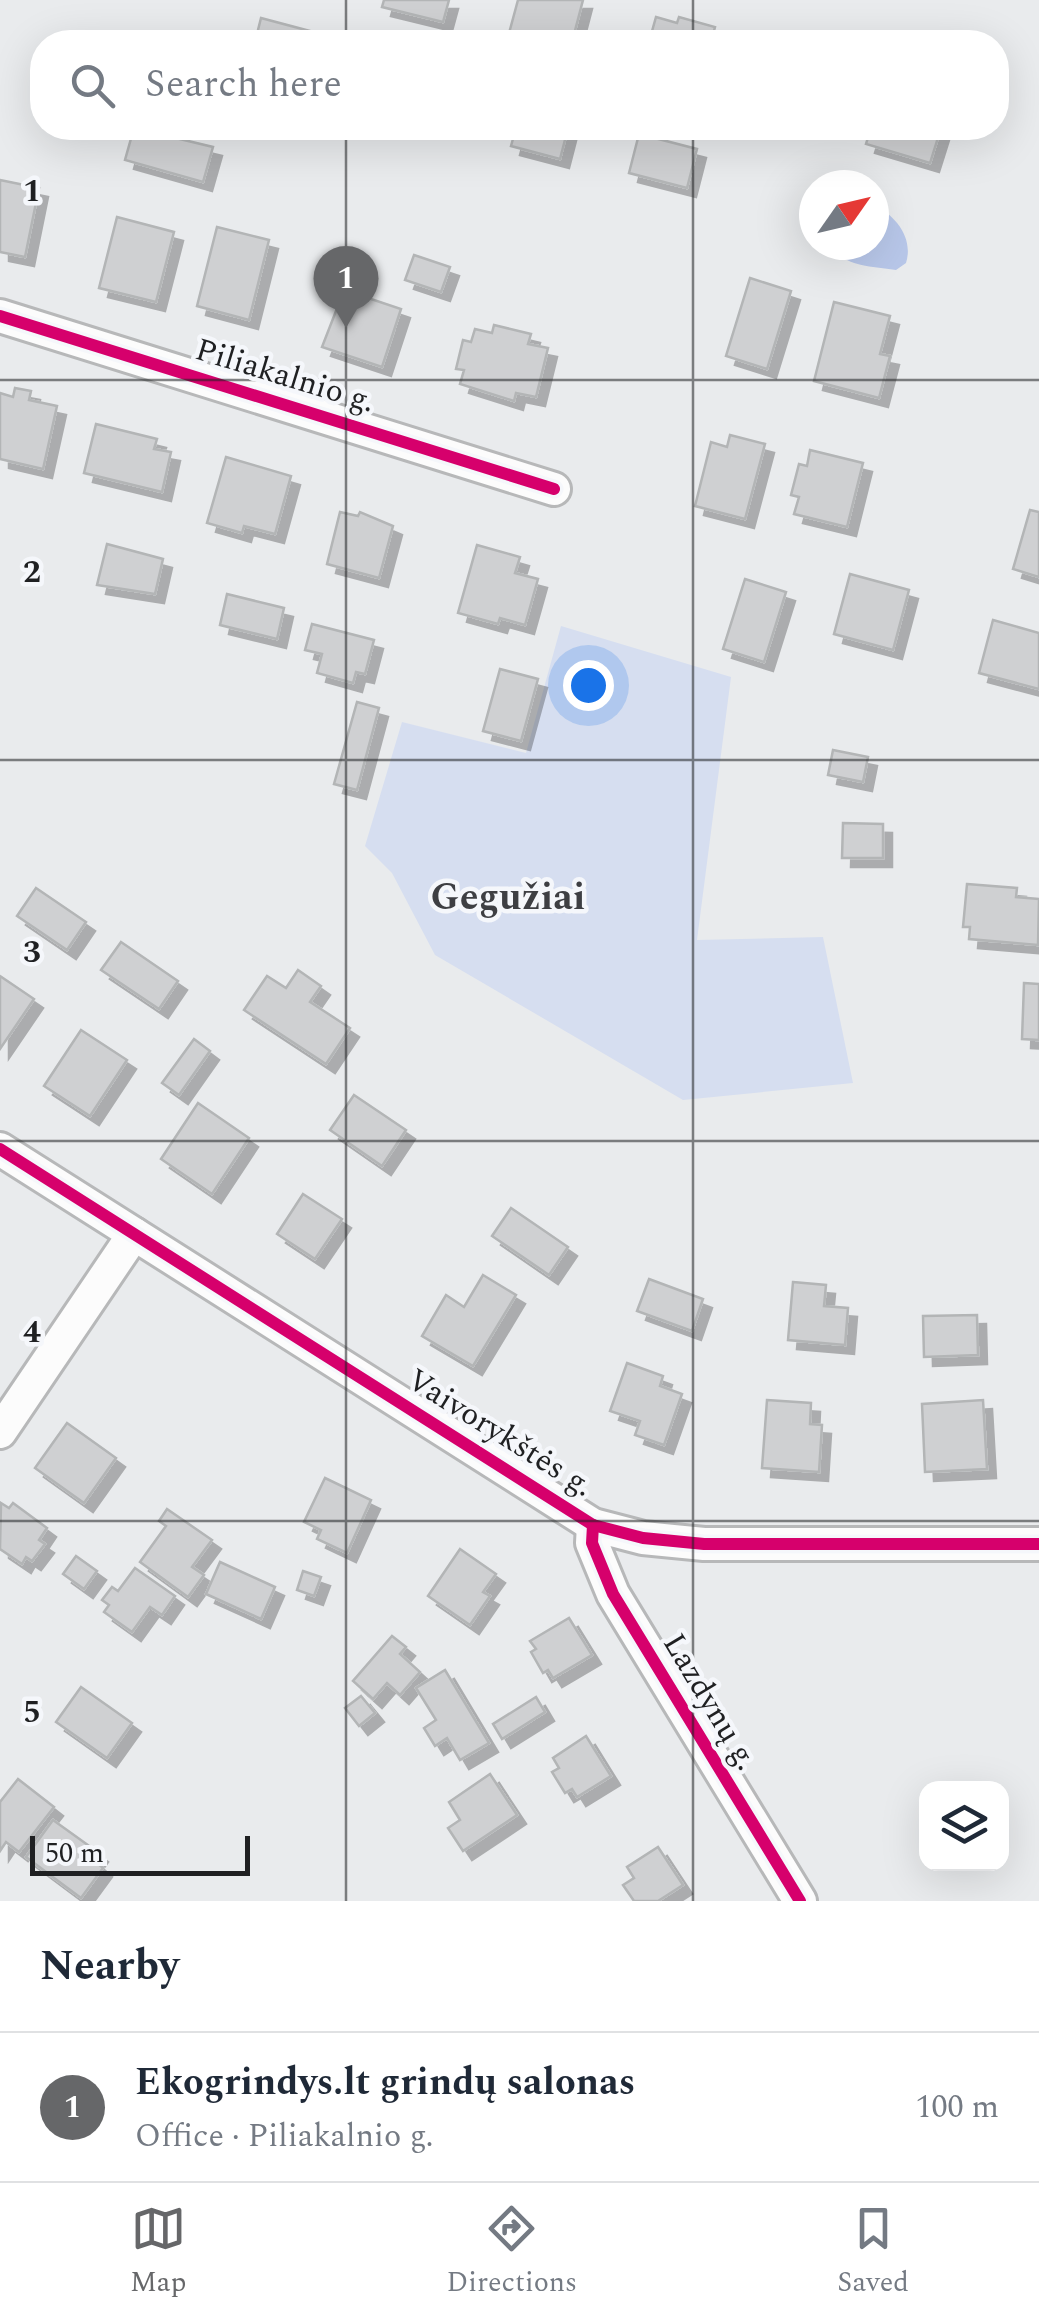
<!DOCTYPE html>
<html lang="en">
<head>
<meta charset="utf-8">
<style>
	body { margin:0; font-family:Spectral,serif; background:#f2f2f3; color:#1f2937 }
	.controls { position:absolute; right:30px; bottom:30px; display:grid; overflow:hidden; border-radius:20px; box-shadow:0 10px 40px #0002 }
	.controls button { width:90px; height:90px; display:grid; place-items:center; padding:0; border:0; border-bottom:2px solid #e0e1e3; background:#fff; color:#1f2937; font:50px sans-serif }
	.compass { position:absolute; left:799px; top:170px; width:90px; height:90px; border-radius:50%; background:#fff; box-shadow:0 10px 40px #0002; rotate:56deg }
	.scale { position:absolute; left:30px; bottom:25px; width:220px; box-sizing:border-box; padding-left:10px; border:5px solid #1f2022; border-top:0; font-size:28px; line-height:35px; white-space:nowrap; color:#1f2022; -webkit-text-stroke:8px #f5f7fb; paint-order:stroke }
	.you { position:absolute; left:588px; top:685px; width:35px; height:35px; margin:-25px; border:8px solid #fff; border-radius:50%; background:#1a73e8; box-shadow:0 0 0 15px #1a73e833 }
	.badge { display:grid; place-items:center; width:65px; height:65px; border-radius:50%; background:#666769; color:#fff; font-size:32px; font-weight:700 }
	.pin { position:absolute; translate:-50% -82px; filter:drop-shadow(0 2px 5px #0008) }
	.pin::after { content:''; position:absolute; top:52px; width:35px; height:30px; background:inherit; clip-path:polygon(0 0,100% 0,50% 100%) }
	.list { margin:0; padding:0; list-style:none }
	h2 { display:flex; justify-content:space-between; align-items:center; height:130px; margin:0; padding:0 40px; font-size:42px }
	h2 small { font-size:32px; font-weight:400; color:#747a83 }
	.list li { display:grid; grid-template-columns:65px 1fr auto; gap:30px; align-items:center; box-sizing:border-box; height:150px; padding:0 40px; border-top:2px solid #e0e1e3 }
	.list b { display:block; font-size:38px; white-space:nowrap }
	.list p { margin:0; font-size:32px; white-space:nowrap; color:#747a83 }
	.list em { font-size:32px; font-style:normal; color:#747a83 }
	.icon { flex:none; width:55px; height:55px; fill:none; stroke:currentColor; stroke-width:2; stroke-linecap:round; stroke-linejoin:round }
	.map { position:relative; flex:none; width:1039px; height:1901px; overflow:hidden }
	.search { position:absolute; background:#fff; box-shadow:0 10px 40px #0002; left:30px; right:30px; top:30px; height:110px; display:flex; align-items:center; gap:25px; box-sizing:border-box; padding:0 35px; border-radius:40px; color:#747a83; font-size:38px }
	.sheet { height:280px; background:#fff }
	nav { display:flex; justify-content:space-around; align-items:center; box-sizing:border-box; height:140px; border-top:2px solid #e0e1e3; background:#fff; font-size:28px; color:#747a83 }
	nav a { display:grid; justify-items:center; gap:5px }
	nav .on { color:#666769 }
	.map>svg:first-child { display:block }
	.green { fill:#d6def0 }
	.water { fill:#b7c6e8 }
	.building { fill:#cfd0d2; stroke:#b3b5b6; stroke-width:2.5; filter:url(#shadow) }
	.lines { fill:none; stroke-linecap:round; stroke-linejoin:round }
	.street-casing { stroke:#b7b8b9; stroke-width:38 }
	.street { stroke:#fcfcfc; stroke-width:32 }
	.cycleway-casing { stroke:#f5f7fb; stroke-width:19 }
	.cycleway { stroke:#d6006c; stroke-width:12 }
	.grid { fill:none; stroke:#1f2022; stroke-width:2.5; stroke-opacity:0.55 }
	.labels { text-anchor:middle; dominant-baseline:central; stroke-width:9; stroke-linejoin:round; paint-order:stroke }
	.street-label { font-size:32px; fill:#1f2022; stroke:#f5f7fb }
	.quarter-label { font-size:38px; font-weight:bold; fill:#3e3f43; stroke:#f5f7fb }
	.grid-label { font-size:32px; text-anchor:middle; font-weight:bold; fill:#1f2022; stroke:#f5f7fb; stroke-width:9; stroke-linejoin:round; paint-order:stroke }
</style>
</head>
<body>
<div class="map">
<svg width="1039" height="1901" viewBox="0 0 1039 1901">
	<defs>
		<filter id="shadow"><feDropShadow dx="9" dy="9" stdDeviation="0" flood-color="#0004"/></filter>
	</defs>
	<rect width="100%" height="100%" fill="#e9ebed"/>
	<path class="green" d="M561,626L731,677L697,940L823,937L853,1083L683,1100L435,955L392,873L365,846L402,722L526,753Z"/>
	<path class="water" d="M874,204C895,216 914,237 906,263L896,270C874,266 842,268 834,245H874Z"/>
	<g class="building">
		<path d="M384,0H449L443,22L382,7Z"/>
		<path d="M518,0H583L572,42H530L508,37Z"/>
		<path d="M656,17L677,23L679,17L715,27L711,42H649Z"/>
		<path d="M261,18L321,34L319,42H255Z"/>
		<path d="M134,128L213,147L203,182L125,160Z"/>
		<path d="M516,128H568L560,159L511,146Z"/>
		<path d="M871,128H941L930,163L866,144Z"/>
		<path d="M639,134L697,149L687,188L629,173Z"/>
		<path d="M0,180L39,188L25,257L0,252Z"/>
		<path d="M117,217L174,232L156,302L99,288Z"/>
		<path d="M217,227L269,240L249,320L197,306Z"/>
		<path d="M414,255L450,267L441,292L405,280Z"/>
		<path d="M750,278L791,291L767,369L726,356Z"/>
		<path d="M348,280L363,285L359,295L401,309L382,367L322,347Z"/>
		<path d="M834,302L890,316L880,354L890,356L879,398L814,381Z"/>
		<path d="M494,325L531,334L528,344L548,348L536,397L516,393L514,401L460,384L464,370L456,369L463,340L471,342L475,329L492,333Z"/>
		<path d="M15,388L31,391L29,400L57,406L43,469L0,459V393L13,397Z"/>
		<path d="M96,424L157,439L154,449L171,452L162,492L84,473Z"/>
		<path d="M730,435L765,444L745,519L695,506L711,442L727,447Z"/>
		<path d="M810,450L863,463L847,527L794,514L799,497L791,495L799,464L807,466Z"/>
		<path d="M226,457L291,476L275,534L244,526L242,533L207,523Z"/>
		<path d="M1030,510L1039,512V577L1013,569Z"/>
		<path d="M340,512L358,516L360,512L393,526L379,578L327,564Z"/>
		<path d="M107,544L163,559L155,594L97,585Z"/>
		<path d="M477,545L520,557L515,573L538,579L525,625L500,618L498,624L458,613Z"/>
		<path d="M850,574L909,590L893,650L834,634Z"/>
		<path d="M745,579L786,592L764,662L723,649Z"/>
		<path d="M227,594L284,608L277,639L220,625Z"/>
		<path d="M993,620L1039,633V689L979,673Z"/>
		<path d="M312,624L374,640L365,674L356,672L353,683L317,673L322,654L305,650Z"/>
		<path d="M500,669L538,679L521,741L483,731Z"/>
		<path d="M357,702L379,708L357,790L334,784Z"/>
		<path d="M833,750L868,757L863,782L828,775Z"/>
		<path d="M843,823L883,824V858H842Z"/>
		<path d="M967,884L1017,888L1016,897L1039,899L1038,945L969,939L970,927H963Z"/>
		<path d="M36,888L86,922L67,950L17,916Z"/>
		<path d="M121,942L178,981L159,1009L101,970Z"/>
		<path d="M298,970L321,986L310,1002L350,1028L326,1064L244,1010L267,976L286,988Z"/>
		<path d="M0,976L34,999L0,1049Z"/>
		<path d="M1024,983L1039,984V1040L1022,1039Z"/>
		<path d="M81,1030L127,1060L90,1116L44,1086Z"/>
		<path d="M194,1039L210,1051L179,1095L162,1083Z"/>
		<path d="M354,1095L406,1130L382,1166L330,1130Z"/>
		<path d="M198,1103L249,1138L212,1194L161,1159Z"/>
		<path d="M303,1194L342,1219L315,1259L277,1234Z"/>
		<path d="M511,1208L568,1247L549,1275L492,1236Z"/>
		<path d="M483,1275L516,1295L473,1366L422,1336L446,1295L464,1307Z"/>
		<path d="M649,1279L703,1299L692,1331L637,1311Z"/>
		<path d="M793,1282L826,1285L824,1306L848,1308L845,1345L788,1340Z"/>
		<path d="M977,1315L978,1355L924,1357L923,1316Z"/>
		<path d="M627,1363L663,1376L660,1386L682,1394L664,1445L635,1435L640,1421L610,1411Z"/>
		<path d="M767,1400L811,1403L810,1424L822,1425L819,1472L762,1468Z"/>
		<path d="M983,1400L987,1469L925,1472L922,1404Z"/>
		<path d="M67,1423L116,1458L84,1503L35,1468Z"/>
		<path d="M325,1478L371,1500L347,1553L317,1539L321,1530L304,1522Z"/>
		<path d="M1,1503L9,1508L13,1503L47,1528L39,1540L45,1544L32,1561L26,1557L22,1564L0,1549Z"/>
		<path d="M167,1509L212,1540L192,1567L204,1575L188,1597L140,1562L166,1526L159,1521Z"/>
		<path d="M460,1549L496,1574L483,1592L490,1596L470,1625L428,1596Z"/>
		<path d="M76,1556L97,1571L84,1589L63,1574Z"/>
		<path d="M220,1562L275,1587L261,1619L206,1594Z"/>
		<path d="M135,1568L175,1596L162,1615L150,1607L132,1632L104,1612L109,1605L102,1600L112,1587L118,1591Z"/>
		<path d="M303,1571L321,1577L314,1596L297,1590Z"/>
		<path d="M569,1618L592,1655L553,1678L548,1670L543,1673L531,1652L536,1649L530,1641Z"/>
		<path d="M392,1636L406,1647L400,1654L420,1672L400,1695L387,1683L373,1699L353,1681Z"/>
		<path d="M445,1670L489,1743L460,1760L447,1738L435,1746L424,1728L436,1720L416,1688Z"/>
		<path d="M81,1687L132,1723L107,1758L56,1722Z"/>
		<path d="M361,1696L375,1713L359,1726L345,1708Z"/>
		<path d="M536,1697L545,1712L502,1739L493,1724Z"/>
		<path d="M586,1736L611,1776L577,1797L572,1789L565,1793L552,1772L559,1768L553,1758Z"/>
		<path d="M490,1774L517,1815L463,1851L448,1828L460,1820L449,1802Z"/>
		<path d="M18,1779L54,1807L19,1852L6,1842L0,1851V1802Z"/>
		<path d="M53,1820L99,1853L94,1860L103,1868L81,1898L26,1857Z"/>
		<path d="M658,1847L683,1885L658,1901H634L623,1885L634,1878L627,1867Z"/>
	</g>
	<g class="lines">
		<defs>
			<g id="street">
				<path d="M0,316L554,489"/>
				<path d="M0,1149L593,1525L643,1538L704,1544H1039"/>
				<path d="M0,1432L134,1234"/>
				<path d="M593,1525L592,1543L613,1594L800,1901"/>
			</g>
		</defs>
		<use href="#street" class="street-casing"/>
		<use href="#street" class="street"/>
		<defs>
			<g id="cycleway">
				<path d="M0,316L554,489"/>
				<path d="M0,1149L593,1525L643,1538L704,1544H1039"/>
				<path d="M593,1525L592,1543L613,1594L800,1901"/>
			</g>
		</defs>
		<use href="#cycleway" class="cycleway-casing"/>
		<use href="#cycleway" class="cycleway"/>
	</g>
	<path class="grid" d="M346,0V42M693,0V42M346,128V1901M693,128V1901M0,380H1039M0,760H1039M0,1141H1039M0,1521H1039"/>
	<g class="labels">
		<g class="street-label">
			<text transform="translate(285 376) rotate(17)">Piliakalnio g.</text>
			<text transform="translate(500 1433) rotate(32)">Vaivorykštės g.</text>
			<text transform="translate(710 1702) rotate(59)">Lazdynų g.</text>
		</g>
		<g class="quarter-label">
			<text x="508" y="898">Gegužiai</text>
		</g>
	</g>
	<g class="grid-label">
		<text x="32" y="201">1</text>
		<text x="32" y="582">2</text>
		<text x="32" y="962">3</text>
		<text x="32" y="1342">4</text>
		<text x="32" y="1722">5</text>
	</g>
</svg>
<div class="controls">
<button><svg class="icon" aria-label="layers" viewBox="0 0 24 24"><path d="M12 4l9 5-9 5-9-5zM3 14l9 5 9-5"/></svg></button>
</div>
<svg class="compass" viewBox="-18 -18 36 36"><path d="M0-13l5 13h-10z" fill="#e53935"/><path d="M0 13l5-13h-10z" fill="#747a83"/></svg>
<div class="scale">50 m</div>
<div class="you"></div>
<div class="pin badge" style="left:346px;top:328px">1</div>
<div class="search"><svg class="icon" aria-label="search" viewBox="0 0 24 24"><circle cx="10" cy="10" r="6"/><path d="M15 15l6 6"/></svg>Search here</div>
</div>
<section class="sheet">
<h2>Nearby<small></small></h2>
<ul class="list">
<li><span class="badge">1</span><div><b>Ekogrindys.lt grindų salonas</b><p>Office · Piliakalnio g.</p></div><em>100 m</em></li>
</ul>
</section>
<nav>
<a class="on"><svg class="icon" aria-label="map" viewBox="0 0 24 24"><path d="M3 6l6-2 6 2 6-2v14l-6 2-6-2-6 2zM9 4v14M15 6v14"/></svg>Map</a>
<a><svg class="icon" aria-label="directions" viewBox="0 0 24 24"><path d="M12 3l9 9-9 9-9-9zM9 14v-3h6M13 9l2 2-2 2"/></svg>Directions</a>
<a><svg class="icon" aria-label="saved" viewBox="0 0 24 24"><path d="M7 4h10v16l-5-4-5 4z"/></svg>Saved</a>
</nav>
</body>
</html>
